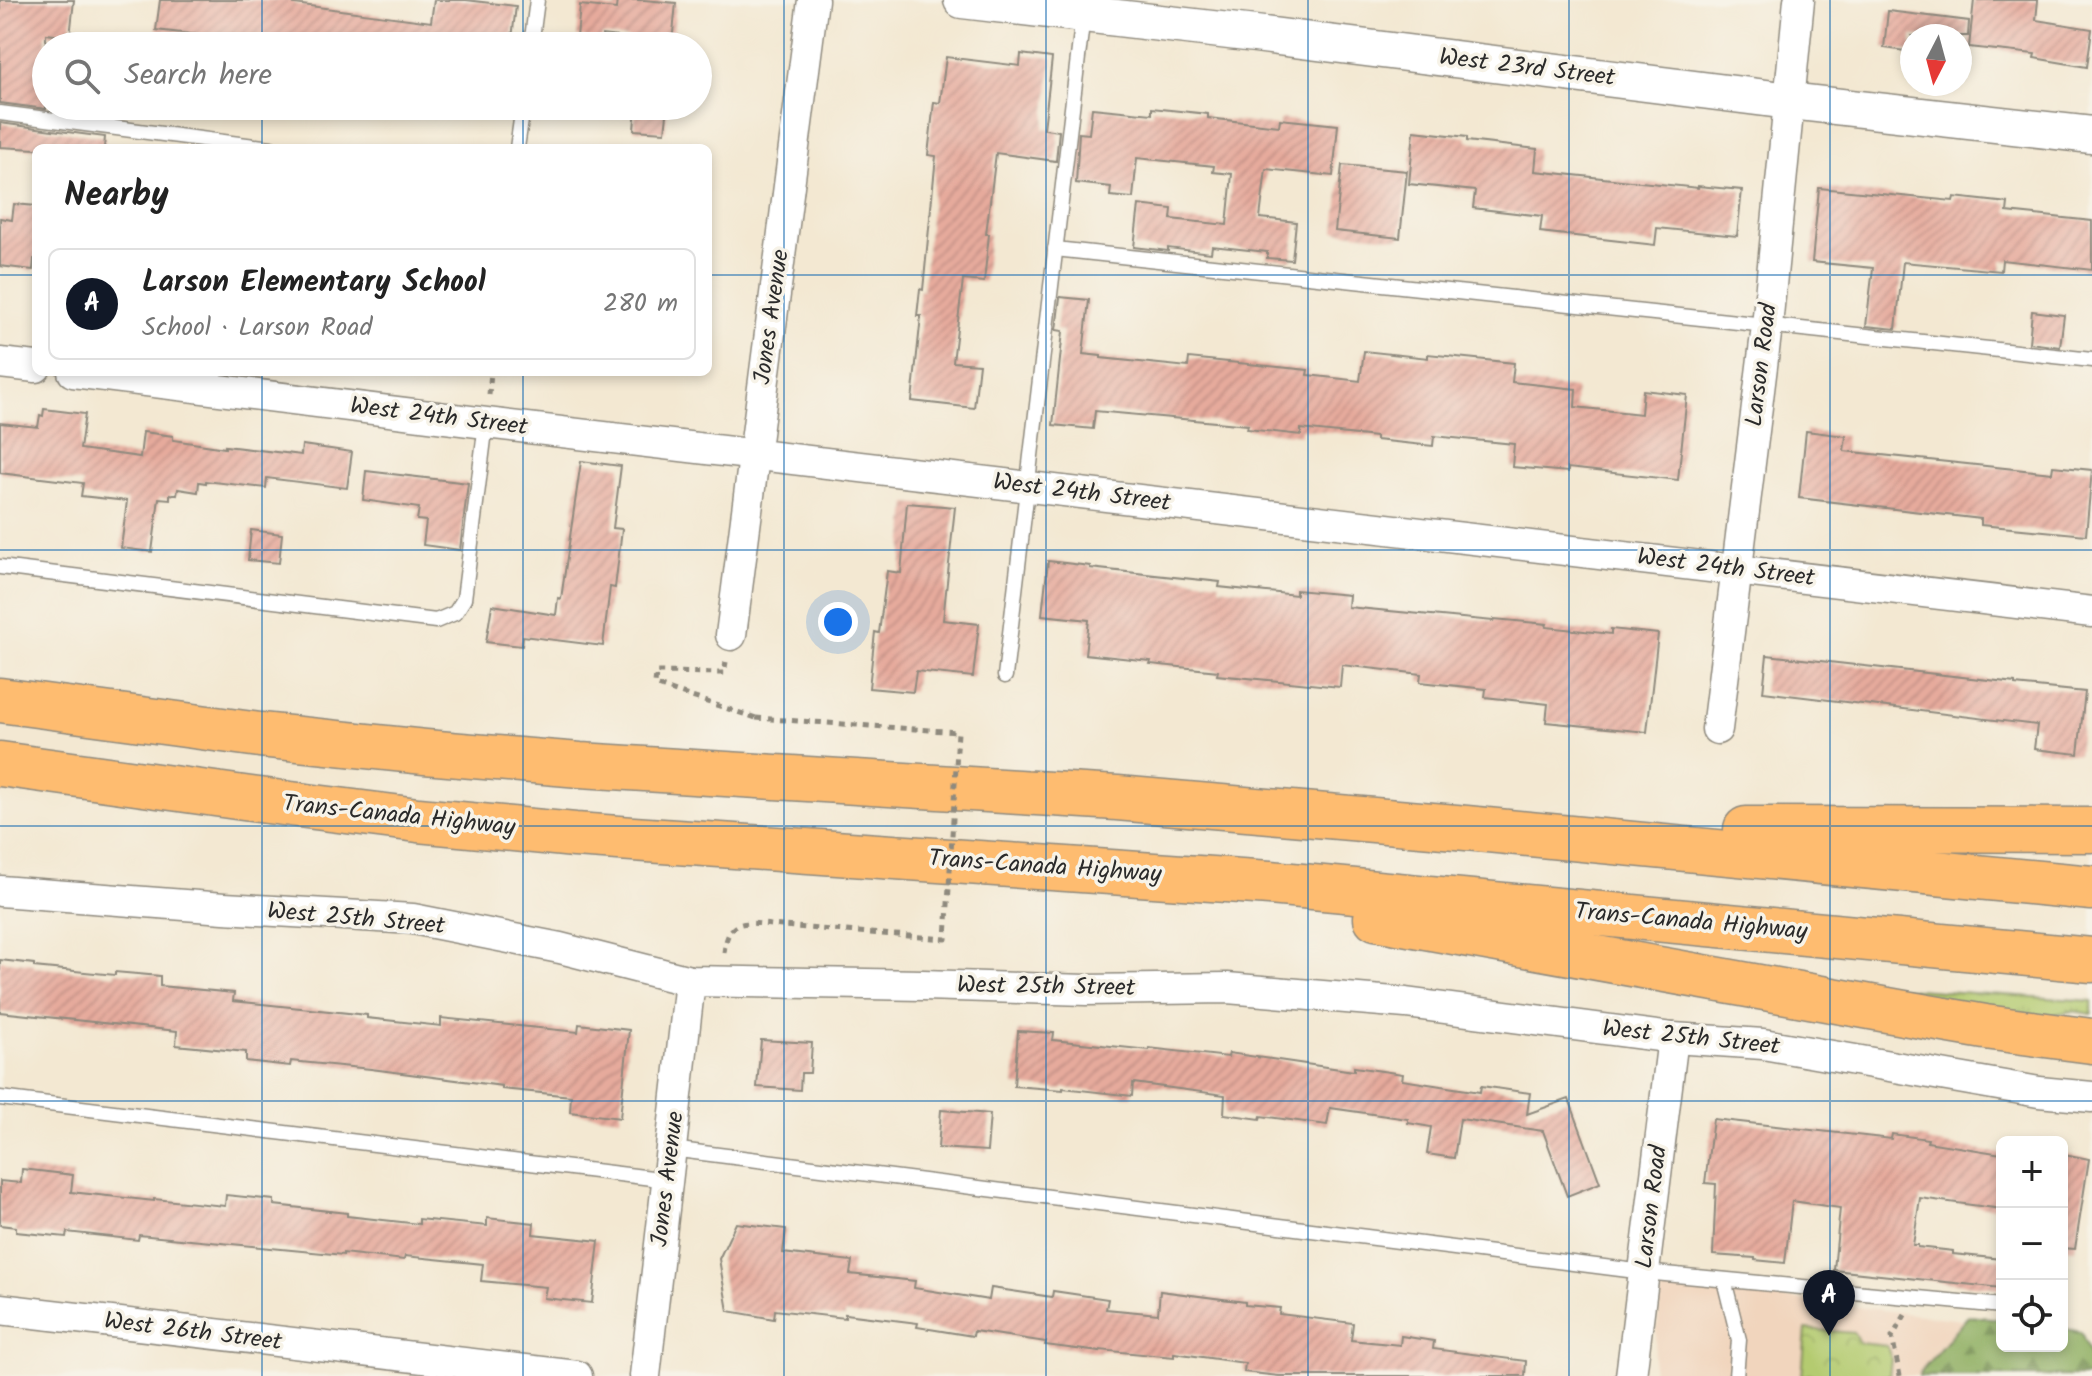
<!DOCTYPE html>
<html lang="en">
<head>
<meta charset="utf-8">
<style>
	body { margin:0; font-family:Kalam,sans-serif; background:#f2f2f2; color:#222 }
	.controls { position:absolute; right:24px; bottom:24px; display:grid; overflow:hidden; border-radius:12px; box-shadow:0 4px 12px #0003 }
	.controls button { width:72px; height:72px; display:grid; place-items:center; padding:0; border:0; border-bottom:2px solid #e0e0e0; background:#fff; color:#222; font:40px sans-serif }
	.compass { position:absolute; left:1900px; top:24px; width:72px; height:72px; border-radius:50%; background:#fff; box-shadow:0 4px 12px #0003; rotate:186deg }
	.you { position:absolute; left:838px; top:622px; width:28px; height:28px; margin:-20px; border:6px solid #fff; border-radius:50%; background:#1a73e8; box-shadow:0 0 0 12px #1a73e833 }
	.badge { display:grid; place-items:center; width:52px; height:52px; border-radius:50%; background:#111827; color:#fff; font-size:26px; font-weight:700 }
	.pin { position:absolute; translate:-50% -66px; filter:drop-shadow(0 2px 4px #0008) }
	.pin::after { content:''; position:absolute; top:42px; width:28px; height:24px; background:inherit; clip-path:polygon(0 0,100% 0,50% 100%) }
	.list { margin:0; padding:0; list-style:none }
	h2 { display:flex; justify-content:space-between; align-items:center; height:104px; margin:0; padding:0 32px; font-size:34px }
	h2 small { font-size:26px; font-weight:400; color:#767676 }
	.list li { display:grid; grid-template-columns:52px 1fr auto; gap:24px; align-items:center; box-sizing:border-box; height:112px; margin:0 16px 16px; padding:0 16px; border:2px solid #e0e0e0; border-radius:12px }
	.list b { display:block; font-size:30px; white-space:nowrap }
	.list p { margin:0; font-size:26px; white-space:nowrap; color:#767676 }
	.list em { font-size:26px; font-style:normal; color:#767676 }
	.icon { flex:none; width:44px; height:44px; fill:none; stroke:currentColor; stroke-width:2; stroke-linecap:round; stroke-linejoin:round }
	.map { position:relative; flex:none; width:2092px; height:1376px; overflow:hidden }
	.search { position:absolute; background:#fff; box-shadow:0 4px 12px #0003; left:32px; top:32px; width:680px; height:88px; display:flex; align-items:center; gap:20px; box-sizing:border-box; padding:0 28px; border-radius:44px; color:#767676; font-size:30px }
	.panel { position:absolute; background:#fff; box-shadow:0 4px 12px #0003; left:32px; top:144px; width:680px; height:232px; border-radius:12px }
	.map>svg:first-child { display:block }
	.built { fill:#f1d5bd }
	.grass { fill:url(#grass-tufts); stroke:#707b4e; stroke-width:2 }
	.forest { fill:url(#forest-firs); stroke:#5d6d46; stroke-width:2 }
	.park { fill:url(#park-crowns); stroke:#707b4e; stroke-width:2 }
	.building { fill:url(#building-hatch) }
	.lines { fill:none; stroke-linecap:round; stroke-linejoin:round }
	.service-casing { stroke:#8f8a7e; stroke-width:17 }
	.minor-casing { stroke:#8f8a7e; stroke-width:33 }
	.tertiary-casing { stroke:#8f8a7e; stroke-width:39 }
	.motorway-casing { stroke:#8f8a7e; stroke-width:47 }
	.path { stroke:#8f8a7e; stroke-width:5; stroke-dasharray:6 6; stroke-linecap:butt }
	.service { stroke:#fff; stroke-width:14 }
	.minor { stroke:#fff; stroke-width:30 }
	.tertiary { stroke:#fff; stroke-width:36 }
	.motorway { stroke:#febc70; stroke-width:44 }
	.path-bridge { stroke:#8f8a7e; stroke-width:5; stroke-dasharray:6 6; stroke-linecap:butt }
	.grid { fill:none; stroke:#1f6fb2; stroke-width:2; stroke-opacity:0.55 }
	.labels { text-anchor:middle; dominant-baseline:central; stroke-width:7; stroke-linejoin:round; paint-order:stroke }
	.street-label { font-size:24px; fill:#2b2b2b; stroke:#f7f3e8 }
</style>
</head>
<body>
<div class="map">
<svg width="2092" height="1376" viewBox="0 0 2092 1376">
	<defs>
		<pattern id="grass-tufts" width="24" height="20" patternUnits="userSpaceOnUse" patternTransform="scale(2)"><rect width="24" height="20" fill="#b4cb70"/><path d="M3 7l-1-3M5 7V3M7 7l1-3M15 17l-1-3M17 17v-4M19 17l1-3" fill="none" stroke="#9bae61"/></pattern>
		<pattern id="forest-firs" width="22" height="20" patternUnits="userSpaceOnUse" patternTransform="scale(2)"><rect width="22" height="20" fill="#8faf62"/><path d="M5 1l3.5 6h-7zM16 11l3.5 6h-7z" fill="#758f51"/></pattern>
		<pattern id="park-crowns" width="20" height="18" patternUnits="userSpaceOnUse" patternTransform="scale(2)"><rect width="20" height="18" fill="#b4cb70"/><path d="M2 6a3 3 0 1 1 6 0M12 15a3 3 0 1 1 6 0" fill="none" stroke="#9bae61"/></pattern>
		<pattern id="building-hatch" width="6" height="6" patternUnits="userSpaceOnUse" patternTransform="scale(2)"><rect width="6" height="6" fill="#e6aa9c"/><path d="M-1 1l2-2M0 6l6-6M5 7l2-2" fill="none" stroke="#c59287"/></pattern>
	</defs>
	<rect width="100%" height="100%" fill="#f7f3e8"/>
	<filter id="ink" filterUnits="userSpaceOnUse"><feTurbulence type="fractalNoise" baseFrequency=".0125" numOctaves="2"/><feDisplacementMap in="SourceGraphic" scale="16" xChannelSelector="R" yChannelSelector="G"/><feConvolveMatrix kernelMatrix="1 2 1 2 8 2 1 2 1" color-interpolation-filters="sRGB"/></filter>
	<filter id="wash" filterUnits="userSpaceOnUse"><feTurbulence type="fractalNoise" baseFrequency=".006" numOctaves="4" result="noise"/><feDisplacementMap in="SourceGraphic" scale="32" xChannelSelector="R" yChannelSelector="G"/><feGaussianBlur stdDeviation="1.8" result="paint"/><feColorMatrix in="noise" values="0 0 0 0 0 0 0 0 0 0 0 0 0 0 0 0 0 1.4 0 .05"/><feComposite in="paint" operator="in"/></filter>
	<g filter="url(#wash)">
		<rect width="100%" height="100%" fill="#f3e8d2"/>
		<path class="built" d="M1662,1283L2002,1325V1346L2038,1376H1652Z"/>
		<path class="grass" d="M1898,988L2092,1001V1014L2073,1011L2009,1022L1894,1000Z"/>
		<path class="forest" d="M1968,1316L2002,1319V1346H2062V1328L2081,1332L2092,1362V1376H1919L1920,1372Z"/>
		<path class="park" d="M1806,1329L1854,1333L1859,1343L1887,1346L1891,1359L1889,1376H1802Z"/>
		<g id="blocks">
			<g class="building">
				<path d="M0,0H74L70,37L46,34V109L0,103Z"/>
				<path d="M160,0H295L294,4L431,22L434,0H466L516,6L511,46H207L209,36L156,30Z"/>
				<path d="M617,0H644L676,3L672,43L602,35V39L577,37L580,5L616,9Z"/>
				<path d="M1974,0H2038L2036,20L2092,29L2087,67L2034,58L2035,54L1969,47Z"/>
				<path d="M1888,11L1969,21L1968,36H1912V52L1884,48Z"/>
				<path d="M1021,54L1052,58L1044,129L1059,131L1056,161L996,153L986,234H989L984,282L963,280L953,362L979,364L974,408L912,401L921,316H917L920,289L923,290L936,156L928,155L934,102L940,103L946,57L1020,66Z"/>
				<path d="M636,106H668L665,132L634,130Z"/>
				<path d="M1092,108L1152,114V108L1208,114V118L1279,126L1280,119L1338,125L1333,176L1266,169L1260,218L1296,222L1292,260L1267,258V252L1212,246L1211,253L1168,248V251L1134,247L1139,205L1172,209L1171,219L1227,225L1232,174L1213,172L1214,166L1137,158L1133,198L1110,196L1111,187L1076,183L1079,133L1089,134Z"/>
				<path d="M0,123L105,137L104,148L36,149L0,147Z"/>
				<path d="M1414,131L1467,137V141L1537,149L1535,171L1698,188V186L1742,190L1737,236L1657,228L1655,245L1540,232L1542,216L1473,208L1475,191L1409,184Z"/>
				<path d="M1342,165L1407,171L1400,238L1335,231Z"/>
				<path d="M1819,188L1953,201L1954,197L2008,203L2007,212L2092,221V270L2002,260L2001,271L1903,262L1896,329L1866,326L1873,268L1812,262Z"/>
				<path d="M14,204L36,206V259H34L33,270L0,266V218L12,220Z"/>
				<path d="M1060,297L1089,300L1083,354L1101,356V358L1188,367L1189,358L1308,370L1307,375L1360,381L1364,351L1428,358V354L1514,363L1512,382L1576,389L1575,407L1641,414L1643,390L1687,395L1678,480L1568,468V472L1512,467L1514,444L1434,436L1433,446L1376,440V437L1301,429V435L1247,429L1248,425L1095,411L1093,429L1053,425L1063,331L1056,330Z"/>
				<path d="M2032,311L2064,315L2060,347L2029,343Z"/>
				<path d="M44,409L85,414L80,449L140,457L143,432L173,436V440L225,448V446L301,455L302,445L352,452L347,488L267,478L266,488L206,481V483L199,482L198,492L178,489L177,495L170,494V499L159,498L152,552L121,548L127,501L81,496L83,483L0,473V423L38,427L40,415L43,416Z"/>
				<path d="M1806,431L1846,436L1844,451L2052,473L2053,466L2092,470L2086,535L1981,525V519L1799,498Z"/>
				<path d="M581,461L621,466L613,528L622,529L615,588L610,587L603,646L523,636L522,646L486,642L492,605L556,615L558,598L561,599Z"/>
				<path d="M366,471L468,483L460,550L423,545L426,521L417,520L419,508L363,500Z"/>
				<path d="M907,503L955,507L943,620L979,624L973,677L916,671L913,692L869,688L875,632L879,633L887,571L901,573Z"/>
				<path d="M251,530L282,534L279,563L248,560Z"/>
				<path d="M1048,561L1090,566V568L1220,582L1219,587L1296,595V590L1349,595L1348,607L1493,621L1494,619L1547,624L1546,627L1611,634V629L1658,634L1647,732L1546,722L1548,704L1485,697L1486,689L1420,682L1421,674L1342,665L1340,687L1217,675L1218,671L1150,664L1151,661L1085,654L1089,620L1042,615Z"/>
				<path d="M1767,655L2015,683V685L2085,692L2078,754L2034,749L2037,725L1763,692Z"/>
				<path d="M0,960L34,964V967L115,975V972L160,976V986L234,993L233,1001L367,1015V1018L441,1026V1018L578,1032L579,1024L629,1030L620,1118L570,1112L571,1096L502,1089V1086L371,1069L291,1061L290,1066L246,1061V1052L176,1045L177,1031L0,1012Z"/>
				<path d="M1018,1031L1054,1033L1053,1040L1149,1050V1048L1228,1057L1229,1053L1354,1071V1067L1403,1074L1402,1080L1480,1092L1481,1086L1530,1093L1527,1114L1569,1099L1600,1183L1567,1196L1543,1131L1460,1119L1454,1158L1427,1154L1431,1127L1408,1123V1119L1330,1108L1327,1125L1261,1116L1260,1119L1224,1114L1225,1095L1133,1083L1132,1096L1063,1088V1090L1014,1086Z"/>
				<path d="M761,1040L812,1043L810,1073H801L800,1090L757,1087Z"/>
				<path d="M941,1110L990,1114L987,1151L938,1148Z"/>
				<path d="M1713,1119L1891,1139L1892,1134L1928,1139L1927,1142L2002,1154V1209L1920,1198L1913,1245H1918V1247L1953,1251V1254L2002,1259L2001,1288L1834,1270L1840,1208L1792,1201L1785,1263L1755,1260V1258L1713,1255L1716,1184L1705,1183Z"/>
				<path d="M2064,1154L2089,1159L2075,1249L2062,1248Z"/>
				<path d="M22,1169L73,1175L71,1192L154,1201V1199L225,1206L226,1195L274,1200V1205L347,1213V1216L419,1224V1219L487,1226V1218L534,1223L533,1234L599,1241L592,1303L544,1298L546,1287L481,1281L483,1264L405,1256L404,1260L343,1253V1255L139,1235L138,1240L67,1232L66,1237L16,1232V1227L0,1225V1181L21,1183Z"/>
				<path d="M736,1223L786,1229L783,1253L852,1261L850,1274L915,1281L914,1288L989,1300L991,1288L1052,1297L1053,1291L1108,1299L1106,1309L1158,1314L1160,1291L1245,1302V1305L1280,1308L1279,1314L1353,1323L1351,1340L1400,1345L1401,1336L1434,1341L1433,1349L1526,1361L1525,1376H1279L1244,1372L1245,1363L1174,1353V1357L1100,1350V1352L1045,1345L1046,1342L974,1331L973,1336L917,1327L918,1323L845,1314V1318L775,1310L774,1319L728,1311L719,1259Z"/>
			</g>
		</g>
	</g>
	<g filter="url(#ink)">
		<use href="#blocks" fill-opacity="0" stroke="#8f8a7e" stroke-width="2"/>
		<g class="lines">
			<defs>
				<g id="service">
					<path d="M531,46L537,0"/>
					<path d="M0,113L271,148"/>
					<path d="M517,148L523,106"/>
					<path d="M1055,249L2092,360"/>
					<path d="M0,567L436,621L455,613L464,599L486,423"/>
					<path d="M1005,676L1083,15"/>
					<path d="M0,1098L668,1180"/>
					<path d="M671,1149L1644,1272L2002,1306"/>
					<path d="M1724,1280L1739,1340L1736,1376"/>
				</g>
				<g id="minor">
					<path d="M0,363L36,367"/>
					<path d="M73,372L486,423L2092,612"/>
					<path d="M731,635L813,0"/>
					<path d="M1717,729L1767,326L1799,0"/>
					<path d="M0,891L224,908L413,919L560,948L690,981L923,985L1086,990L1227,988L1406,1003L1673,1038L1763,1044L2039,1092L2092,1097"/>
					<path d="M0,1309L577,1376"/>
					<path d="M645,1376L690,981"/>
					<path d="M1631,1376L1673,1038"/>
				</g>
				<path id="tertiary" d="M962,0L1255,34L1789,101L2092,135"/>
				<g id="motorway">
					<path d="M0,700L260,735L425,752L580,765L1117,798L1456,827L2092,888"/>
					<path d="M0,764L251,799L418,820L575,835L1270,883L2092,960"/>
					<path d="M1746,829L2092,830"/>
					<path d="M1376,918L1904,1013L1985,1027L2092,1041"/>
				</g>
			</defs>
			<use href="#service" class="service-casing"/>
			<use href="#minor" class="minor-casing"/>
			<use href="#tertiary" class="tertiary-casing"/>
			<use href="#motorway" class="motorway-casing"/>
			<g class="path">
				<path d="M489,395L491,372"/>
				<path d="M726,662L724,673L656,672L655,685L756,718"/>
				<path d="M724,953C728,913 751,924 782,926"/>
				<path d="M1900,1376L1892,1337L1905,1315"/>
			</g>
			<use href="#service" class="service"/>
			<use href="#minor" class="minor"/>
			<use href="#tertiary" class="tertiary"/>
			<use href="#motorway" class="motorway"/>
			<path class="path-bridge" d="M756,718L958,732L946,939L782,926"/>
		</g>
	</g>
	<path class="grid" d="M262,0V46M523,0V46M784,0V1376M1046,0V1376M1308,0V1376M1569,0V1376M1830,0V1376M262,106V148M523,106V148M0,275H36M708,275H2092M262,372V1376M523,372V1376M0,550H2092M0,826H2092M0,1101H2092"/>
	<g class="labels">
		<g class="street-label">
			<text transform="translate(1527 68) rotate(7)">West 23rd Street</text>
			<text transform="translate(772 317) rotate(-82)">Jones Avenue</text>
			<text transform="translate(1762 365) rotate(-83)">Larson Road</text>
			<text transform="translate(439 417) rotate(7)">West 24th Street</text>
			<text transform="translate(1082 493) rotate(7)">West 24th Street</text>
			<text transform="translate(1726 568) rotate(7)">West 24th Street</text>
			<text transform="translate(399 816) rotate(6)">Trans-Canada Highway</text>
			<text transform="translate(1045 867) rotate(4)">Trans-Canada Highway</text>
			<text transform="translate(356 919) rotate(5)">West 25th Street</text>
			<text transform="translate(1691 922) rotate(5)">Trans-Canada Highway</text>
			<text transform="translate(1046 987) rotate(1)">West 25th Street</text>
			<text transform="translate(1691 1038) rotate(6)">West 25th Street</text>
			<text transform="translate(668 1179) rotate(-83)">Jones Avenue</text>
			<text transform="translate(1652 1207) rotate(-83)">Larson Road</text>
			<text transform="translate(193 1332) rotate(7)">West 26th Street</text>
		</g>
	</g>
</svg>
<div class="controls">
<button>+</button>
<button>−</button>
<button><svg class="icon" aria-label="locate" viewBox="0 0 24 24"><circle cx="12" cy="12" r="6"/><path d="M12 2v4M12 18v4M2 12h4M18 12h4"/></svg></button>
</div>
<svg class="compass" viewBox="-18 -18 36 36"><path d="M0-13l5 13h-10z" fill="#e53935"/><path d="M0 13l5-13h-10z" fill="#767676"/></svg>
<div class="you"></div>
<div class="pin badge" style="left:1829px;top:1336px">A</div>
<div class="search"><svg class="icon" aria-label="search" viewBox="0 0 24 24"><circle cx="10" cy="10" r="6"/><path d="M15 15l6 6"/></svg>Search here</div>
<section class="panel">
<h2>Nearby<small></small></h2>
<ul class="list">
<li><span class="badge">A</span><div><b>Larson Elementary School</b><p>School · Larson Road</p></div><em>280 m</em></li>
</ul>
</section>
</div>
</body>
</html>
